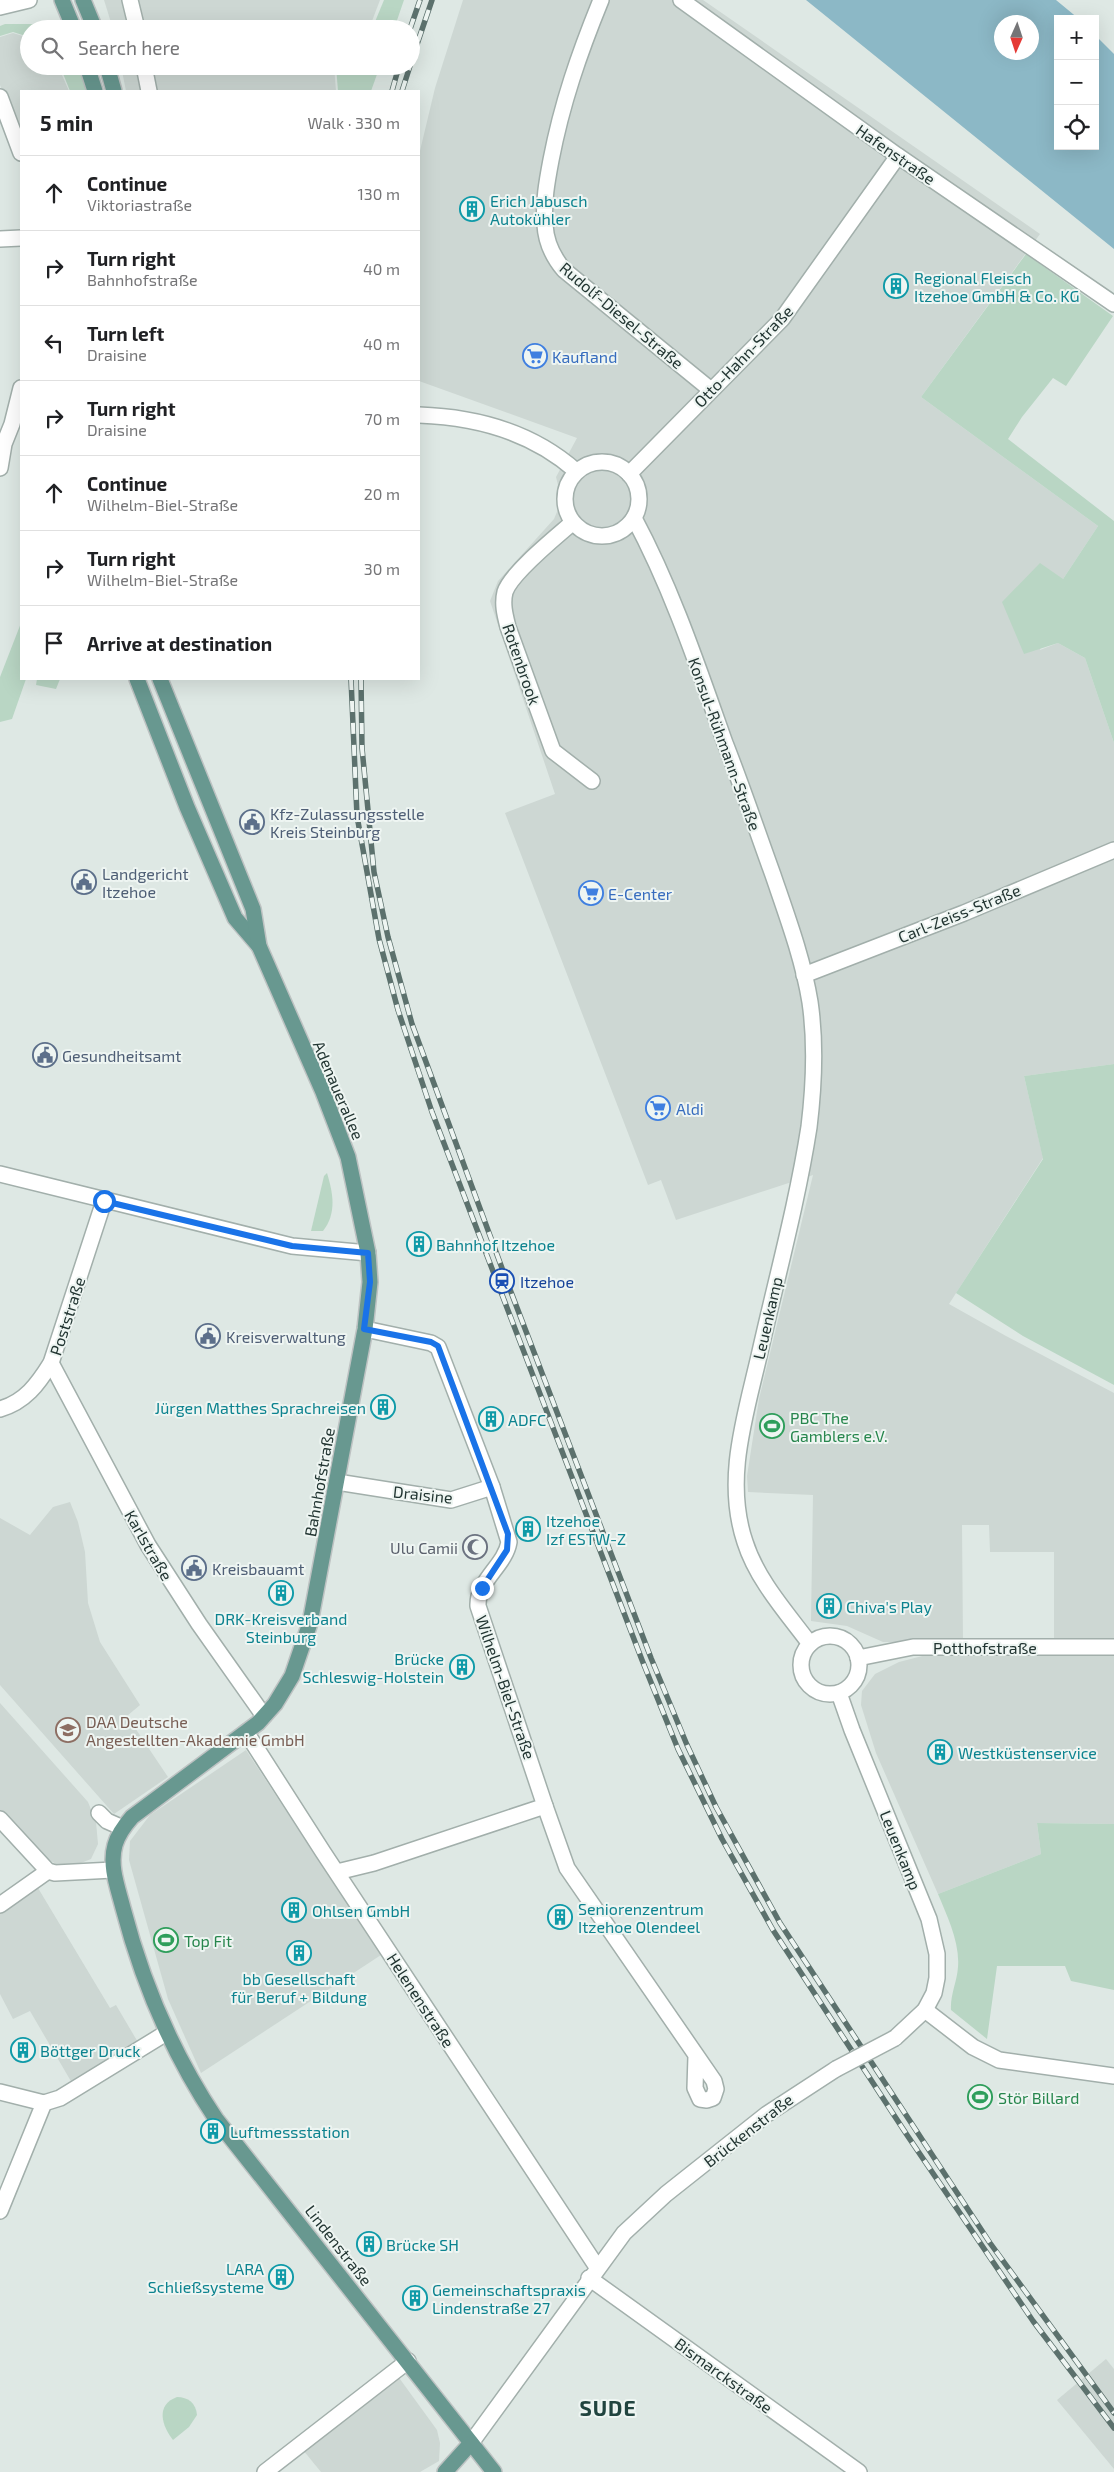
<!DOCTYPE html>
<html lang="en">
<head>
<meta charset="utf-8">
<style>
	body { margin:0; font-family:"Exo 2",sans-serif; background:#f6f6f6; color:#202124 }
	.controls { position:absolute; right:15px; top:15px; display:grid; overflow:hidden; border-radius:0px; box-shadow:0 5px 20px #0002 }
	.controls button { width:45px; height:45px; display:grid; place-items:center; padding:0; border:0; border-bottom:1px solid #e0e0e0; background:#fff; color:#202124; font:25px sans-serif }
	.compass { position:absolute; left:994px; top:15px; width:45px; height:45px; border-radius:50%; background:#fff; box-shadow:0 5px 20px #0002; rotate:183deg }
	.stop { position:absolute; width:15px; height:15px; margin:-11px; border:4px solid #1a73e8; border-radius:50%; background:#fff }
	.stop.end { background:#1a73e8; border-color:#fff; box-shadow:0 1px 5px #0008 }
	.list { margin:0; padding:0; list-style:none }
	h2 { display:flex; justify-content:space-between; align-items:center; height:65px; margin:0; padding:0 20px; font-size:21px }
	h2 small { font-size:16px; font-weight:400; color:#757577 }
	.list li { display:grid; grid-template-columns:32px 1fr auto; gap:15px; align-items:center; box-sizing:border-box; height:75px; padding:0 20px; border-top:1px solid #e0e0e0 }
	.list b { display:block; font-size:19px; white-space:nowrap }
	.list p { margin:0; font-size:16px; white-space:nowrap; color:#757577 }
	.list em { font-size:16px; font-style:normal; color:#757577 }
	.icon { flex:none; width:28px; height:28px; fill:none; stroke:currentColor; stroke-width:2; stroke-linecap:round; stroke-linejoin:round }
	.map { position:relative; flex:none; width:1114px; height:2472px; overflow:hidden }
	.search { position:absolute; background:#fff; box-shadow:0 5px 20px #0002; left:20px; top:20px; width:400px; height:55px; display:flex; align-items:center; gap:12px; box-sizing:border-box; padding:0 18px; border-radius:28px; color:#757577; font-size:19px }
	.panel { position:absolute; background:#fff; box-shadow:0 5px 20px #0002; left:20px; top:90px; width:400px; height:590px; border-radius:0px }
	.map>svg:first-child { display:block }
	.built { fill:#cdd7d3 }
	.green { fill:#b9d6c4 }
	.water { fill:#8cb8c6; fill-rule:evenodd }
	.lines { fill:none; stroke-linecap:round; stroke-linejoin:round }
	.minor-casing { stroke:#a2afab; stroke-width:18 }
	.major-casing { stroke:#bdc2c2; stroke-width:18 }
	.minor { stroke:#fff; stroke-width:15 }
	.major { stroke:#689890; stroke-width:15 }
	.rail-casing { stroke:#5c716d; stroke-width:5.5 }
	.rail { stroke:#eef5f2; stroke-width:4; stroke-dasharray:11; stroke-linecap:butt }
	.minor-bridge-casing { stroke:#a2afab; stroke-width:18; stroke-linecap:butt }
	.minor-bridge { stroke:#fff; stroke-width:15 }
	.route { stroke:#1a73e8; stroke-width:6 }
	.labels { text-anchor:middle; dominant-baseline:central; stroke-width:4; stroke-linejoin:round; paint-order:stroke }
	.street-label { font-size:16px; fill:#223532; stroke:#eef5f2 }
	.culture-label { font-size:16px; fill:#0d838f; stroke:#eef5f2; text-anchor:start }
	.shop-label { font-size:16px; fill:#366cbe; stroke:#eef5f2; text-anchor:start }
	.service-label { font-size:16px; fill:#4e5e75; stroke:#eef5f2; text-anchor:start }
	.transit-label { font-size:16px; fill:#164399; stroke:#eef5f2; text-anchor:start }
	.leisure-label { font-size:16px; fill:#27864d; stroke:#eef5f2; text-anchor:start }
	.worship-label { font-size:16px; fill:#5b616d; stroke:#eef5f2; text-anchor:end }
	.education-label { font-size:16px; fill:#785e54; stroke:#eef5f2; text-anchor:start }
	.district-label { font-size:21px; font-weight:bold; letter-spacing:1px; fill:#21443f; stroke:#eef5f2 }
</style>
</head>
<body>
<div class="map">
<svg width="1114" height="2472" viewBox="0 0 1114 2472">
	<rect width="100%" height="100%" fill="#dee8e4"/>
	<g class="built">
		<path d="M104,0H380L369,29H113Z"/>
		<path d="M463,0H703L1040,234L921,397L1098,526L1063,579L1040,650L1058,643L1085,658L1114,743V1064L1024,1076L1043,1158L949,1304L1006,1336L1114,1393V1641L1054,1642V1552H990L989,1525H962L963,1642H883L847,1626L811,1621L813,1495L748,1492L747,1476L759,1399L813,1175L676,1220L661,1180L648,1185L505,813L555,794L490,601L498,581L554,519L559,507V489L556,477L577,438L419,381V155L435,88Z"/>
		<path d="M13,33L29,38V66H58L69,91H21V141L0,85V37Z"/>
		<path d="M121,66H334L336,91H126Z"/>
		<path d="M70,1502L78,1522L85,1552L88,1603L100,1642L140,1705L127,1716L168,1777L114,1814L0,1685V1518L30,1535L53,1507Z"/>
		<path d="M1114,1652V1824L1037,1823L1041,1854L938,1894L876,1753L861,1705L862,1691L875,1674L899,1662L934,1653Z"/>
		<path d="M0,1703L88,1802L96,1822L98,1844L91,1859L76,1865L56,1864L40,1854L0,1810Z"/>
		<path d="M246,1750L381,1955L201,2073L168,1999L129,1860L130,1841L150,1815Z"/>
		<path d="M38,1888L110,2008L116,2005L139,2044L72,2083L30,2011L13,2019L0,1994V1914Z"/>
		<path d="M1106,2359L1114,2369V2469L1057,2400Z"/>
		<path d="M397,2375L437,2430L440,2443L439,2461L420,2472H321L303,2450Z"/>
	</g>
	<g class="green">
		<path d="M384,0H404L394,29H372Z"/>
		<path d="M5,24H33L45,29H29V37L13,32L0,36V26Z"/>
		<path d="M60,66H81L90,91H70Z"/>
		<path d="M336,66H380L371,91H338Z"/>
		<path d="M1026,254L1113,316L1066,386L1053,378L1022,417L1008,439L1114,521V743L1085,658L1058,643L1024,654L1002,602L1040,563L1063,579L1098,526L921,397Z"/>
		<path d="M21,623V679H26L12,719L0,722V677Z"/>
		<path d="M37,679H60L56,689L36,685Z"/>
		<path d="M1114,1064V1385L1023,1336L956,1293L1043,1159L1024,1076Z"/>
		<path d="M327,1173C333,1193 337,1213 323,1231H311L324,1176Z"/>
		<path d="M1037,1823L1114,1824V1990L1071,1981L1065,1966H997L987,2039L951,2010C950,1995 957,1982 958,1967C960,1942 947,1916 938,1894L1041,1854Z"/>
		<path d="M177,2397C188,2397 196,2403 197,2415L189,2427L173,2440C162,2426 155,2405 177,2397Z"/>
	</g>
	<path class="water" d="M806,0H1056L1079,19H1058V146H1095V35L1114,54V249ZM1002,22H1032V52H1002Z"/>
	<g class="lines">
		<defs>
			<g id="minor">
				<path d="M130,0L137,29"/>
				<path d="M601,0C579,54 562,103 551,160C547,181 543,203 545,225C546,242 553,257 564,270L711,390"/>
				<path d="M681,0L898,156L1114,304"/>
				<path d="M0,7L29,0"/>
				<path d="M144,66L149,91"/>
				<path d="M0,97L21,153"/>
				<path d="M0,239L21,238"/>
				<path d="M419,415C477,417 532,432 576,471"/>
				<circle cx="602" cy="499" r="37"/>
				<path d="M0,468L4,444L12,424L21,388"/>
				<path d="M629,474L782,319L898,156"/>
				<path d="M634,518C672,589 698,667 725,743C742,786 757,831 773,875C787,916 803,959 810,1002C816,1043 814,1086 809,1127C797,1204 776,1280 759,1356C745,1417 724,1480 745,1542C757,1580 787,1613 810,1644"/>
				<path d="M572,523C556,537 511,573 505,592C502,604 505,615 508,627L553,751L592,781"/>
				<path d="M804,975L964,913L1114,850"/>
				<path d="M0,1174L292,1246L368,1253"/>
				<path d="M51,1363L148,1545L199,1624L264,1716"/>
				<path d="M0,1409C25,1402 38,1384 51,1363L104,1201"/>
				<path d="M337,1482L451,1500L492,1487L438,1347L431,1343L365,1329"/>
				<circle cx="830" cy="1665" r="29"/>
				<path d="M858,1658L913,1647H1114"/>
				<path d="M839,1693L852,1730L929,1919L937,1954V1978L934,1993L925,2010L895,2038"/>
				<path d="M246,1732L323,1852L597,2267"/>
				<path d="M545,1806L567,1868L714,2081L716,2089L713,2098L707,2100L700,2099L695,2088L696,2056"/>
				<path d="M99,1813L107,1821L123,1828"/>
				<path d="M0,1819L48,1871L55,1873L113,1870"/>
				<path d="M337,1872L374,1863L545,1806L478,1606C477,1580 505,1566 509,1542L492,1487"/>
				<path d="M0,1905L48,1871"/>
				<path d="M925,2010L973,2047L999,2060L1114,2076"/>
				<path d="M0,2092L44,2103"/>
				<path d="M0,2211L44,2103L60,2098L166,2033"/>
				<path d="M589,2278L859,2472"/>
				<path d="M471,2443L624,2233L666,2194L767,2114L836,2069"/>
				<path d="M265,2472L408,2361"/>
			</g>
			<g id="major">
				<path d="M62,0L74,29"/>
				<path d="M83,0L95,29"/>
				<path d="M87,66L95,91"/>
				<path d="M107,66L114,91"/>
				<path d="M137,679L187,807L235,918L259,946"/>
				<path d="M160,679L253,909L259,946L323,1092L348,1157L368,1253L370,1282L365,1329L310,1623L292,1676L275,1704L258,1723L132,1817C125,1825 118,1834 115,1845C109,1866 118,1888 123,1908C143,1985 172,2053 216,2119L494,2472"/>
				<path d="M445,2472L471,2443"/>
			</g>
		</defs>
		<use href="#minor" class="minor-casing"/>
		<use href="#major" class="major-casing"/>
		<use href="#minor" class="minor"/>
		<use href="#major" class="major"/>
		<defs>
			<g id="rail">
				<path d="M410,29L420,0"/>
				<path d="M411,62L432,0"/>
				<path d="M392,91L399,66"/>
				<path d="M402,91L410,66"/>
				<path d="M351,679L357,816L379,939L398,1010L432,1112L642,1660L678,1749L722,1839L773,1930L907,2135L1033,2321L1114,2428"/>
				<path d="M361,679L362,748L374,872L388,937L412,1024L506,1279L651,1658L687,1745L716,1807L780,1923L990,2243L1114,2413"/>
			</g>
		</defs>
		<use href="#rail" class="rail-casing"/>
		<use href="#rail" class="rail"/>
		<defs>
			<path id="minor-bridge" d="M836,2069L895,2038"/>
		</defs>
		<use href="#minor-bridge" class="minor-bridge-casing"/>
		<use href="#minor-bridge" class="minor-bridge"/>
	</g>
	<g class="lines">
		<path class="route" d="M104,1201L292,1246L368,1253L370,1282L364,1329L431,1342L438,1346L508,1534L507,1550L482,1588"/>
	</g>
	<defs>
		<symbol id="building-ring" viewBox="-11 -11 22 22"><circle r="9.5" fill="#eef5f2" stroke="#0f9aa8" stroke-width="1.5"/><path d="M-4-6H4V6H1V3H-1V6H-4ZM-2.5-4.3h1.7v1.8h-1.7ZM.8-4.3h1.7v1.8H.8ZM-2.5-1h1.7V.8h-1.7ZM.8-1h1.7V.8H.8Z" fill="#0f9aa8"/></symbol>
		<symbol id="supermarket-ring" viewBox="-11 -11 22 22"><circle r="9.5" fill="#eef5f2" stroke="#3f7fe0" stroke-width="1.5"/><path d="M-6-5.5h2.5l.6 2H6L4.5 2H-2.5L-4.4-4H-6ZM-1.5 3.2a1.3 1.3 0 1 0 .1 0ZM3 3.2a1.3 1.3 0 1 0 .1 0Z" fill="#3f7fe0"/></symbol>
		<symbol id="civic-ring" viewBox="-11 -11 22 22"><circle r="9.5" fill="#eef5f2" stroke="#5c6f8a" stroke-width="1.5"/><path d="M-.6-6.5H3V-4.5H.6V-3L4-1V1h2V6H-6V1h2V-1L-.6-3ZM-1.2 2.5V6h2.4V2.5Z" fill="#5c6f8a"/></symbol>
		<symbol id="station-ring" viewBox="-11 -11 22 22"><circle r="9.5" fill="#eef5f2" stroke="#1a4fb4" stroke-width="1.5"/><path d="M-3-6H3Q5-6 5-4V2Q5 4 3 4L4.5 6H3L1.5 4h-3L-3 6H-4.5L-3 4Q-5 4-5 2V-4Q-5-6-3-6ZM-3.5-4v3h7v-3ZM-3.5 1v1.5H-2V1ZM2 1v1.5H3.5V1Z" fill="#1a4fb4"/></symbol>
		<symbol id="stadium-ring" viewBox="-11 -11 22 22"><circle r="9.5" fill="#eef5f2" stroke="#2e9e5b" stroke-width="1.5"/><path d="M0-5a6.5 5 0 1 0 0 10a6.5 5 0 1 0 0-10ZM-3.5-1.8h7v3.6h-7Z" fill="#2e9e5b"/></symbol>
		<symbol id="mosque-ring" viewBox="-11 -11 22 22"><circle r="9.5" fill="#eef5f2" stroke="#6b7280" stroke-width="1.5"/><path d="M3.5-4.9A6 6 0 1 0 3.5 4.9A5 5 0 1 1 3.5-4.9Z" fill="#6b7280"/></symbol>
		<symbol id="school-ring" viewBox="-11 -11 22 22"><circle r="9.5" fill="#eef5f2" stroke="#8d6e63" stroke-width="1.5"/><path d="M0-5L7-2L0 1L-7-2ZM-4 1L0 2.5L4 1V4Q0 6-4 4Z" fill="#8d6e63"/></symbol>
	</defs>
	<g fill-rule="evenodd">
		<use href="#building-ring" x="458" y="195" width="28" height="28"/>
		<use href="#building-ring" x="882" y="272" width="28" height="28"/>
		<use href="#supermarket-ring" x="521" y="342" width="28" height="28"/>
		<use href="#civic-ring" x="238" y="808" width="28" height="28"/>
		<use href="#civic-ring" x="70" y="868" width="28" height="28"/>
		<use href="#supermarket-ring" x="577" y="879" width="28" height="28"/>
		<use href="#civic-ring" x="31" y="1041" width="28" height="28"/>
		<use href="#supermarket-ring" x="644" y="1094" width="28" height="28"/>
		<use href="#building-ring" x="405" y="1230" width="28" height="28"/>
		<use href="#station-ring" x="488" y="1267" width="28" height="28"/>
		<use href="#civic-ring" x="194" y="1322" width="28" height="28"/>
		<use href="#building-ring" x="369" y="1393" width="28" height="28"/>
		<use href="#building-ring" x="477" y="1405" width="28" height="28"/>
		<use href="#stadium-ring" x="758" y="1412" width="28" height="28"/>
		<use href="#building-ring" x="514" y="1515" width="28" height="28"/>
		<use href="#mosque-ring" x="461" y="1533" width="28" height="28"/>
		<use href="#civic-ring" x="180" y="1554" width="28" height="28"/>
		<use href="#building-ring" x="267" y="1579" width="28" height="28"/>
		<use href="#building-ring" x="815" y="1592" width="28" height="28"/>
		<use href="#building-ring" x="448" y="1653" width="28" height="28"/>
		<use href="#school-ring" x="54" y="1716" width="28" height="28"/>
		<use href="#building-ring" x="926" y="1738" width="28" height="28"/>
		<use href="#building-ring" x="280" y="1896" width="28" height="28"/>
		<use href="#building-ring" x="546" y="1903" width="28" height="28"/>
		<use href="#stadium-ring" x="152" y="1926" width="28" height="28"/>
		<use href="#building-ring" x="285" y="1939" width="28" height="28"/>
		<use href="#building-ring" x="9" y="2036" width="28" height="28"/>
		<use href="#stadium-ring" x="966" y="2083" width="28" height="28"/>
		<use href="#building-ring" x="199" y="2117" width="28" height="28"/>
		<use href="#building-ring" x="355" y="2230" width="28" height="28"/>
		<use href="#building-ring" x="267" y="2263" width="28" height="28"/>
		<use href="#building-ring" x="401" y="2284" width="28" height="28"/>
	</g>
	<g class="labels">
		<g class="street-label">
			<text transform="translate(896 154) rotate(35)">Hafenstraße</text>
			<text transform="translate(622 315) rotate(40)">Rudolf-Diesel-Straße</text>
			<text transform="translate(743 356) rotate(-46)">Otto-Hahn-Straße</text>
			<text transform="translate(522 664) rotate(71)">Rotenbrook</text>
			<text transform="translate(725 744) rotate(70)">Konsul-Rühmann-Straße</text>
			<text transform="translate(959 913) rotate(-22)">Carl-Zeiss-Straße</text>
			<text transform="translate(339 1090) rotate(67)">Adenauerallee</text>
			<text transform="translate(67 1316) rotate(-72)">Poststraße</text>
			<text transform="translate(767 1318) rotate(-77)">Leuenkamp</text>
			<text transform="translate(319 1482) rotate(-80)">Bahnhofstraße</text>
			<text transform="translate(423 1494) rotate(6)">Draisine</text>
			<text transform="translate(149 1545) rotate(60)">Karlstraße</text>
			<text x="985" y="1647">Potthofstraße</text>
			<text transform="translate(506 1687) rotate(71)">Wilhelm-Biel-Straße</text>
			<text transform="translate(901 1850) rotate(68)">Leuenkamp</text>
			<text transform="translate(421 2000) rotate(57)">Helenenstraße</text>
			<text transform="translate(748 2130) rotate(-38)">Brückenstraße</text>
			<text transform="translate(339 2245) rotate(52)">Lindenstraße</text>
			<text transform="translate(724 2375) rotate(36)">Bismarckstraße</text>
		</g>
		<g class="culture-label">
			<text x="490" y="200">Erich Jabusch<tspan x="490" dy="18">Autokühler</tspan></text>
			<text x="914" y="277">Regional Fleisch<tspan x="914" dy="18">Itzehoe GmbH &amp; Co. KG</tspan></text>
			<text x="436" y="1244">Bahnhof Itzehoe</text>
			<text x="366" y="1407" text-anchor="end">Jürgen Matthes Sprachreisen</text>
			<text x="508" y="1419">ADFC</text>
			<text x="546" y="1520">Itzehoe<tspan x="546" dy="18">Izf ESTW-Z</tspan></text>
			<text x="846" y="1606">Chiva's Play</text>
			<text x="281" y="1618" text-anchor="middle">DRK-Kreisverband<tspan x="281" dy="18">Steinburg</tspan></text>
			<text x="444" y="1658" text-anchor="end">Brücke<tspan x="444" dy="18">Schleswig-Holstein</tspan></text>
			<text x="958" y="1752">Westküstenservice</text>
			<text x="578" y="1908">Seniorenzentrum<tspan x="578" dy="18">Itzehoe Olendeel</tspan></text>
			<text x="312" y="1910">Ohlsen GmbH</text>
			<text x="299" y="1978" text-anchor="middle">bb Gesellschaft<tspan x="299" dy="18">für Beruf + Bildung</tspan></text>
			<text x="40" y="2050">Böttger Druck</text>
			<text x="230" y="2131">Luftmessstation</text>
			<text x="386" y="2244">Brücke SH</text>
			<text x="264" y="2268" text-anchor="end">LARA<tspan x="264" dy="18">Schließsysteme</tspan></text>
			<text x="432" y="2289">Gemeinschaftspraxis<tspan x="432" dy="18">Lindenstraße 27</tspan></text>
		</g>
		<g class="shop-label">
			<text x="552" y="356">Kaufland</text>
			<text x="608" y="893">E-Center</text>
			<text x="676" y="1108">Aldi</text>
		</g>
		<g class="service-label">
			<text x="270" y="813">Kfz-Zulassungsstelle<tspan x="270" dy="18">Kreis Steinburg</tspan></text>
			<text x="102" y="873">Landgericht<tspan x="102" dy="18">Itzehoe</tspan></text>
			<text x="62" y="1055">Gesundheitsamt</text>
			<text x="226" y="1336">Kreisverwaltung</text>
			<text x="212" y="1568">Kreisbauamt</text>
		</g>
		<g class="transit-label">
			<text x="520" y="1281">Itzehoe</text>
		</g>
		<g class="leisure-label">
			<text x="790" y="1417">PBC The<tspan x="790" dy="18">Gamblers e.V.</tspan></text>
			<text x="184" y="1940">Top Fit</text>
			<text x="998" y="2097">Stör Billard</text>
		</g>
		<g class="worship-label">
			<text x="458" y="1547">Ulu Camii</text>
		</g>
		<g class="education-label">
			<text x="86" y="1721">DAA Deutsche<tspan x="86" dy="18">Angestellten-Akademie GmbH</tspan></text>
		</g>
		<g class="district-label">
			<text x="608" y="2407">SUDE</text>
		</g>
	</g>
</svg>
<div class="controls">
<button>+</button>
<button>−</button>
<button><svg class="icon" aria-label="locate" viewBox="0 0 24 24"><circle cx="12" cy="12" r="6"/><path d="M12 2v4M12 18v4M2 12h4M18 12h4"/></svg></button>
</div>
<svg class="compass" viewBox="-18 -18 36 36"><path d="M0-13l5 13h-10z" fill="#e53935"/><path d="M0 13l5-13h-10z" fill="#757577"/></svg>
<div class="stop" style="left:104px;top:1201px"></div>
<div class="stop end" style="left:482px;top:1588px"></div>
<div class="search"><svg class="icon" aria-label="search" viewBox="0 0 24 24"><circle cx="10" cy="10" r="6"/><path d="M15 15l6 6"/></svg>Search here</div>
<section class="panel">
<h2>5 min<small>Walk · 330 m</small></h2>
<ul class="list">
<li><svg class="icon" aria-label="ahead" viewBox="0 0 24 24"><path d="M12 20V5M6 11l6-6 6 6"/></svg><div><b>Continue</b><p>Viktoriastraße</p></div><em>130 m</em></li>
<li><svg class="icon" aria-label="right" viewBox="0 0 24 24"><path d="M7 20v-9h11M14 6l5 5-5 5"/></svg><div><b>Turn right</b><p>Bahnhofstraße</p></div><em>40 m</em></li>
<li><svg class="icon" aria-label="left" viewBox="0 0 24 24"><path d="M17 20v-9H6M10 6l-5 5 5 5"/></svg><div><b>Turn left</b><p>Draisine</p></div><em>40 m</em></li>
<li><svg class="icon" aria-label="right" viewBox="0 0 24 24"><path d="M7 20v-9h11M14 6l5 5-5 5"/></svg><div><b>Turn right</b><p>Draisine</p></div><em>70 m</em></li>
<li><svg class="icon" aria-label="ahead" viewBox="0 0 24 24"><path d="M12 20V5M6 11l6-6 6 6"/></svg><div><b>Continue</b><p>Wilhelm-Biel-Straße</p></div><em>20 m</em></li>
<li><svg class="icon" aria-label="right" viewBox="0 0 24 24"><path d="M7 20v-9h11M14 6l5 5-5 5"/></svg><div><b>Turn right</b><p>Wilhelm-Biel-Straße</p></div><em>30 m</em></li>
<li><svg class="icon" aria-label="arrive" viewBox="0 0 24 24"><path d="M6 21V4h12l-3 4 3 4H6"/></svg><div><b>Arrive at destination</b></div></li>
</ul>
</section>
</div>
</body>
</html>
